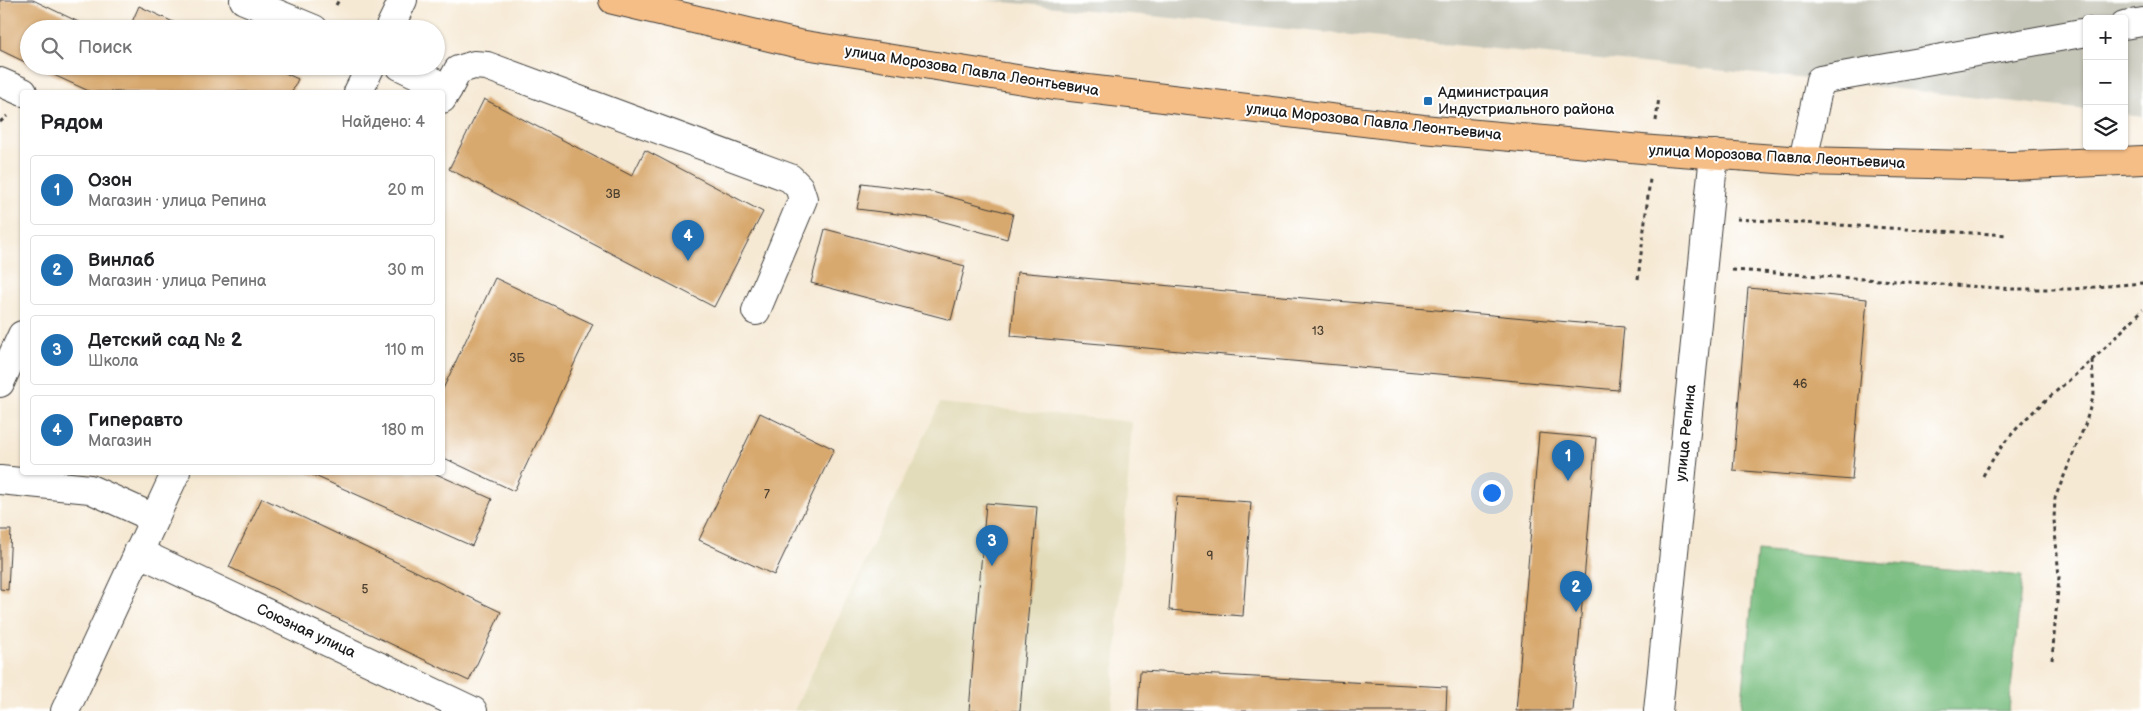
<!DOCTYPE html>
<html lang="ru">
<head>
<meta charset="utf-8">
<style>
	body { margin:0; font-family:"Balsamiq Sans",sans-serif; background:#f6f6f6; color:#202124 }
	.controls { position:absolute; right:15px; top:15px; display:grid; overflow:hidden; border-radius:5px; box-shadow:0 1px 4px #0004 }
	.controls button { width:45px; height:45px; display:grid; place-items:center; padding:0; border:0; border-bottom:1px solid #e0e0e0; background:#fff; color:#202124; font:25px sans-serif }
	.you { position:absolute; left:1491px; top:492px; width:18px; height:18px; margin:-12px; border:4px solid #fff; border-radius:50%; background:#1a73e8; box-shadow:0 0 0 8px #1a73e833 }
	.badge { display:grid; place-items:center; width:32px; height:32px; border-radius:50%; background:#1f6fb2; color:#fff; font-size:16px; font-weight:700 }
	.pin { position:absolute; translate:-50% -41px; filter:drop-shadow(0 1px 2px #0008) }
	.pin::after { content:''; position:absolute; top:26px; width:18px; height:15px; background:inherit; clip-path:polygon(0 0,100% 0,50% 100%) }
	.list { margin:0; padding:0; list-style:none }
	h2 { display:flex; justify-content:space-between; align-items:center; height:65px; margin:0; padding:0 20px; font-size:21px }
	h2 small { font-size:16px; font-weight:400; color:#757577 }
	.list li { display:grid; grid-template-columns:32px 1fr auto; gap:15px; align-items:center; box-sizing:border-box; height:70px; margin:0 10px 10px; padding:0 10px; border:1px solid #e0e0e0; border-radius:5px }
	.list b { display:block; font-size:19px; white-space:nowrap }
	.list p { margin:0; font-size:16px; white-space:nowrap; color:#757577 }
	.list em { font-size:16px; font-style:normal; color:#757577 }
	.icon { flex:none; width:28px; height:28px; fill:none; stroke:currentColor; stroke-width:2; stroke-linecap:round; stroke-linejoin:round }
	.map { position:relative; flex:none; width:2143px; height:711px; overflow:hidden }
	.search { position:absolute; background:#fff; box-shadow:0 1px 4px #0004; left:20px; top:20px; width:425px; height:55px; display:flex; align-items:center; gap:12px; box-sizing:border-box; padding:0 18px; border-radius:28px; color:#757577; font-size:19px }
	.panel { position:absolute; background:#fff; box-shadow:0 1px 4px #0004; left:20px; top:90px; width:425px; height:385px; border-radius:5px }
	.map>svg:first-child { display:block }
	.built { fill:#e2dcba }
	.industrial { fill:#c5c5b8 }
	.forest { fill:#7abe81; stroke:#4b6d4e }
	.building { fill:#d8a96e }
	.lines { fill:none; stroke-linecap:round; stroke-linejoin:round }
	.minor-casing { stroke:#3d3b38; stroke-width:30 }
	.major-casing { stroke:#3d3b38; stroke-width:30 }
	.path { stroke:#3d3b38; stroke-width:3; stroke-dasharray:4 4; stroke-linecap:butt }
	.minor { stroke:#fff; stroke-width:28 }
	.major { stroke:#f6be87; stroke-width:28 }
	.poi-dot { fill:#1f6fb2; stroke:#fff; stroke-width:2 }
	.labels { text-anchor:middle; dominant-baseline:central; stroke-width:4; stroke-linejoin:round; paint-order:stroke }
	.number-label { font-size:12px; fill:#4b3f30 }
	.street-label { font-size:15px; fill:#1c1c1c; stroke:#fff }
	.poi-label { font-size:15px; fill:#1c1c1c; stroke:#fff; text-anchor:start }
</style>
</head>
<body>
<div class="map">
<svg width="2143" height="711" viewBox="0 0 2143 711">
	<rect width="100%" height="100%" fill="#fff"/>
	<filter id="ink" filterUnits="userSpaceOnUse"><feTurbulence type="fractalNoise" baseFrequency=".02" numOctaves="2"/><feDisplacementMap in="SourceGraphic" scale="10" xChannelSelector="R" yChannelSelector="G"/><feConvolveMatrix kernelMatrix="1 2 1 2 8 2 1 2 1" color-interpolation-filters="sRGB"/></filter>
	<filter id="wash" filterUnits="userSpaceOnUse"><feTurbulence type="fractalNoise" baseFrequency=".0096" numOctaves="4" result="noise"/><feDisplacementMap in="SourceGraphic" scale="20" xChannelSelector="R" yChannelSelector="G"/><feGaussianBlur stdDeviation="1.12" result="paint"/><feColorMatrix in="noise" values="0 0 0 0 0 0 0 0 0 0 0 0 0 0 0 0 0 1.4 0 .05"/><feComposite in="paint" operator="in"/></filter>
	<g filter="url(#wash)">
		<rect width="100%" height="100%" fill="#f6e9d4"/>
		<path class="built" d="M940,403L1132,422L1112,711H794Z"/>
		<path class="industrial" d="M983,0H2143V116L2124,114V19H2087V110L1819,80Z"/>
		<path class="forest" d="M1757,551L2022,576L2009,711H1741Z"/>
		<g id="blocks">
			<g class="building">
				<path d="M0,0H33L93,29H29V64L0,50Z"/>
				<path d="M139,6L188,29H129Z"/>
				<path d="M34,66H270L298,79L292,92H91Z"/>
				<path d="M484,99L632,176L645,150L763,212L714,307L449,169Z"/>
				<path d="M862,183L932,192L1013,214L1007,239L930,218L857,209Z"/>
				<path d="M825,229L965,266L951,320L811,283Z"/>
				<path d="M1017,272L1624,327L1618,390L1011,336Z"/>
				<path d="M495,278L593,324L514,491L442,457V391Z"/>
				<path d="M1748,288L1867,299L1852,480L1733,470Z"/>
				<path d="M760,413L834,449L774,575L699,540Z"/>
				<path d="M1539,433L1596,438L1573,711H1516Z"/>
				<path d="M306,472H432L492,499L472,546Z"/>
				<path d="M1177,497L1251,502L1243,616L1169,610Z"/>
				<path d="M262,498L501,612L469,681L229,567Z"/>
				<path d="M986,503L1037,507L1020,711H969Z"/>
				<path d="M0,530H11L8,590L0,589Z"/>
				<path d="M1140,671L1447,687L1446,711H1138Z"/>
			</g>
		</g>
	</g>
	<g filter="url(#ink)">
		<use href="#blocks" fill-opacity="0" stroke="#3d3b38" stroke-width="1"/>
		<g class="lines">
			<defs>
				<g id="minor">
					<path d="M244,0L314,29"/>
					<path d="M2124,25L2143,22"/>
					<path d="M389,29L403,0"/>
					<path d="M400,66L448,89L442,99"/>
					<path d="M0,82L23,92"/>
					<path d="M448,89L458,70L474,65L487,66L790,178L799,187L803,199L756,311"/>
					<path d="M358,92L371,66"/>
					<path d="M1803,161L1820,80L2087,32"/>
					<path d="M0,383L22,335"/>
					<path d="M0,480L90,489L154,518"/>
					<path d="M138,552L473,711"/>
					<path d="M65,711L176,472"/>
					<path d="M1658,711L1714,154"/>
				</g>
				<path id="major" d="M613,0L799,44L1054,85L1423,129L1653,150L1803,161L2011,166L2143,160"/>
			</defs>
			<use href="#minor" class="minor-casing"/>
			<use href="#major" class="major-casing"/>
			<g class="path">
				<path d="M336,5L339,0"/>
				<path d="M1656,121L1659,97"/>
				<path d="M0,122L7,116"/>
				<path d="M1737,219L2008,235"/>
				<path d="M1732,270L2013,289H2072L2143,283"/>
				<path d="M1638,279L1650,179"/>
				<path d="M1983,476C2010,425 2049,399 2091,361C2109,344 2126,327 2143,309"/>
				<path d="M2052,660L2059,577L2054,520L2055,498L2085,425L2094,394L2092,360"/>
			</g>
			<use href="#minor" class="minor"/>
			<use href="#major" class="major"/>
		</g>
	</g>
	<rect class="poi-dot" x="1423" y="96" width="10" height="10" rx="2.5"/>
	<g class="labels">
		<g class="number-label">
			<text x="613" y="194">3В</text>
			<text x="1318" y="331">13</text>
			<text x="517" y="358">3Б</text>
			<text x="1800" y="384">46</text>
			<text x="767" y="494">7</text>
			<text x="1210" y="556">9</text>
			<text x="365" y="589">5</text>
		</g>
		<g class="street-label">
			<text transform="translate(972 71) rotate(9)">улица Морозова Павла Леонтьевича</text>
			<text transform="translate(1374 122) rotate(6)">улица Морозова Павла Леонтьевича</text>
			<text transform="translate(1777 157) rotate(3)">улица Морозова Павла Леонтьевича</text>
			<text transform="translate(1686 433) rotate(-84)">улица Репина</text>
			<text transform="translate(306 631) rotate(25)">Союзная улица</text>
		</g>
		<g class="poi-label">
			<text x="1438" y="92">Администрация<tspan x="1438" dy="17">Индустриального района</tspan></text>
		</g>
	</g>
</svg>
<div class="controls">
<button>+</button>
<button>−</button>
<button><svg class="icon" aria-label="layers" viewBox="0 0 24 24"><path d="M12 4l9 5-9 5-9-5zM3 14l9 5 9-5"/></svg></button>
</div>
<div class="you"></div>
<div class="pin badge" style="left:1568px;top:481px">1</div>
<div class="pin badge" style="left:1576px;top:612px">2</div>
<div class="pin badge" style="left:992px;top:566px">3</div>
<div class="pin badge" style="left:688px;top:261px">4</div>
<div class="search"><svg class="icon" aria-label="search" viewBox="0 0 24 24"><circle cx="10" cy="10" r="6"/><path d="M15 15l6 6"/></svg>Поиск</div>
<section class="panel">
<h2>Рядом<small>Найдено: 4</small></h2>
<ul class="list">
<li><span class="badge">1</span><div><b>Озон</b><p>Магазин · улица Репина</p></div><em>20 m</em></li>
<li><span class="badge">2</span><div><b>Винлаб</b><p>Магазин · улица Репина</p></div><em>30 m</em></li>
<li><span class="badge">3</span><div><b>Детский сад № 2</b><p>Школа</p></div><em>110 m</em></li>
<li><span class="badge">4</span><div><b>Гиперавто</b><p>Магазин</p></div><em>180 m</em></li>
</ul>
</section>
</div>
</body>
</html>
